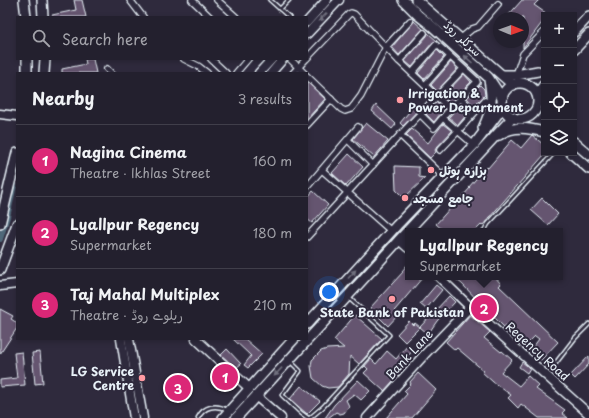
<!DOCTYPE html>
<html lang="en">
<head>
<meta charset="utf-8">
<style>
	body { margin:0; font-family:"Playpen Sans","Playpen Sans Arabic",sans-serif; background:#2b2836; color:#f1f3f6 }
	.controls { position:absolute; right:12px; top:12px; display:grid; overflow:hidden; border-radius:0px; box-shadow:0 2px 6px #0003 }
	.controls button { width:36px; height:36px; display:grid; place-items:center; padding:0; border:0; border-bottom:1px solid #403e4a; background:#23202e; color:#f1f3f6; font:20px sans-serif }
	.compass { position:absolute; left:493px; top:12px; width:36px; height:36px; border-radius:50%; background:#23202e; box-shadow:0 2px 6px #0003; rotate:91deg }
	.you { position:absolute; left:329px; top:292px; width:14px; height:14px; margin:-10px; border:3px solid #fff; border-radius:50%; background:#1a73e8; box-shadow:0 0 0 6px #1a73e833 }
	.badge { display:grid; place-items:center; width:26px; height:26px; border-radius:50%; background:#db2777; color:#fff; font-size:13px; font-weight:700 }
	.pin { position:absolute; translate:-50% -50%; border:2px solid #fff; box-shadow:0 1px 4px #0006 }
	.popup { position:absolute; left:405px; top:228px; width:158px; height:52px; box-sizing:border-box; display:grid; place-content:center; border-radius:0px; background:#23202e; filter:drop-shadow(0 1px 3px #0005); font-size:13px; white-space:nowrap; color:#a3a3aa }
	.popup b { font-size:15px; color:#f1f3f6 }
	.popup::after { content:''; position:absolute; left:50%; top:100%; margin-left:-8px; border:8px solid transparent; border-top-color:#23202e }
	.list { margin:0; padding:0; list-style:none }
	h2 { display:flex; justify-content:space-between; align-items:center; height:52px; margin:0; padding:0 16px; font-size:17px }
	h2 small { font-size:13px; font-weight:400; color:#a3a3aa }
	.list li { display:grid; grid-template-columns:26px 1fr auto; gap:12px; align-items:center; box-sizing:border-box; height:72px; padding:0 16px; border-top:1px solid #403e4a }
	.list b { display:block; font-size:15px; white-space:nowrap }
	.list p { margin:0; font-size:13px; white-space:nowrap; color:#a3a3aa }
	.list em { font-size:13px; font-style:normal; color:#a3a3aa }
	.icon { flex:none; width:22px; height:22px; fill:none; stroke:currentColor; stroke-width:2; stroke-linecap:round; stroke-linejoin:round }
	.map { position:relative; flex:none; width:589px; height:418px; overflow:hidden }
	.search { position:absolute; background:#23202e; box-shadow:0 2px 6px #0003; left:16px; top:16px; width:292px; height:44px; display:flex; align-items:center; gap:10px; box-sizing:border-box; padding:0 14px; border-radius:0px; color:#a3a3aa; font-size:15px }
	.panel { position:absolute; background:#23202e; box-shadow:0 2px 6px #0003; left:16px; top:72px; width:292px; height:268px; border-radius:0px }
	.map>svg:first-child { display:block }
	.lines { fill:none; stroke-linecap:round; stroke-linejoin:round }
	.canal { stroke:#506879; stroke-width:6 }
	.building { fill:#65546f; stroke:#e8f1f8 }
	.lane-casing { stroke:#e8f1f8; stroke-width:5.5 }
	.street-casing { stroke:#e8f1f8; stroke-width:8 }
	.secondary-casing { stroke:#e8f1f8; stroke-width:11 }
	.primary-casing { stroke:#e8f1f8; stroke-width:12 }
	.lane { stroke:#2f2a3d; stroke-width:2.5 }
	.street { stroke:#2f2a3d; stroke-width:5.5 }
	.secondary { stroke:#2f2a3d; stroke-width:8 }
	.primary { stroke:#2f2a3d; stroke-width:9 }
	.oneway { fill:#70707e }
	.poi-dot { fill:#ff9aa2; stroke:#2f2a3d; stroke-width:1.5 }
	.labels { text-anchor:middle; dominant-baseline:central; stroke-width:4; stroke-linejoin:round; paint-order:stroke }
	.street-label { font-size:12px; fill:#e8f1f8; stroke:#2f2a3d }
	.poi-label { font-size:12px; font-weight:bold; fill:#e8f1f8; stroke:#2f2a3d; text-anchor:start }
</style>
</head>
<body>
<div class="map">
<svg width="589" height="418" viewBox="0 0 589 418">
	<rect width="100%" height="100%" fill="#2f2a3d"/>
	<filter id="ink" filterUnits="userSpaceOnUse"><feTurbulence type="fractalNoise" baseFrequency=".025" numOctaves="2"/><feDisplacementMap in="SourceGraphic" scale="8" xChannelSelector="R" yChannelSelector="G"/><feConvolveMatrix kernelMatrix="1 2 1 2 8 2 1 2 1" color-interpolation-filters="sRGB"/></filter>
	<g filter="url(#ink)">
		<g class="lines">
			<path class="canal" d="M0,239L7,217L14,185"/>
		</g>
		<g class="building">
			<path d="M74,0H82L86,17H52V15L76,10Z"/>
			<path d="M522,0H539L534,5L544,12V20L523,48V18H506Z"/>
			<path d="M414,21L423,29L399,55L392,47Z"/>
			<path d="M428,33L437,41L433,42L412,67L405,61L427,36Z"/>
			<path d="M437,50L444,57L424,79L418,73Z"/>
			<path d="M85,59H93L96,73H62V69L86,64Z"/>
			<path d="M451,62L457,69L437,91L431,85Z"/>
			<path d="M464,74L471,82L450,103L443,96Z"/>
			<path d="M307,82L325,99L307,119Z"/>
			<path d="M480,85L484,89L485,95L474,106L467,98Z"/>
			<path d="M412,101L420,108L403,126L400,123L413,107L410,104Z"/>
			<path d="M437,102L444,109L434,122L426,114Z"/>
			<path d="M461,104L468,113L458,125L449,117Z"/>
			<path d="M376,105L396,124L392,129L372,111Z"/>
			<path d="M366,123L388,141L374,157L353,139Z"/>
			<path d="M443,124L452,131L437,147L435,150L436,152L430,158L406,135L412,129L428,143Z"/>
			<path d="M532,135L544,145V155L483,225L482,224L475,231H444L436,224L452,206L453,207L470,188L469,187L475,180L487,167L488,168L512,140L521,148Z"/>
			<path d="M349,154L363,167L346,186L332,173Z"/>
			<path d="M395,166L419,167V177L425,178L404,198L396,190Z"/>
			<path d="M313,191L328,205L312,223L307,219V198Z"/>
			<path d="M542,198L558,214L548,225L531,210Z"/>
			<path d="M408,264V277H423L395,310L399,314L388,326L370,308L403,272L402,271Z"/>
			<path d="M453,277H495L501,284L499,286L558,342L541,360L530,351L539,339L535,336L527,344L506,325L504,327L485,308L462,284Z"/>
			<path d="M436,285L442,290L426,309L420,304Z"/>
			<path d="M449,296L455,302L437,321L428,334L420,327Z"/>
			<path d="M0,309L13,316L11,319L17,323V328L0,354Z"/>
			<path d="M355,315L382,339L359,364L350,356L349,374L338,387L328,388L322,386L313,378L311,366L312,360L321,351L327,349L344,348L334,340Z"/>
			<path d="M470,315L490,332L484,338L501,352L502,351L512,360L501,372L519,386L528,376L539,386L536,389L565,410L562,413L568,418H539L521,404L518,408L508,398L511,395L493,382L482,372L484,371L457,348L455,350L446,342Z"/>
			<path d="M409,321L413,325L415,323L420,327L405,342L397,334Z"/>
			<path d="M233,339H245L262,354L248,368L244,365L251,356Z"/>
			<path d="M408,345L413,350L404,361L403,360L389,375L394,380L384,391L364,373L368,369L365,366L363,368L371,359L376,364L387,351L396,359Z"/>
			<path d="M227,349L241,364L236,368L221,355Z"/>
			<path d="M22,352L25,385L0,387V380L17,378L14,353Z"/>
			<path d="M40,352L43,383L35,384L32,353Z"/>
			<path d="M589,356V364L575,379L571,375Z"/>
			<path d="M522,362L530,368L527,373L519,367Z"/>
			<path d="M418,373L436,390L412,418H386L407,394L404,391L411,384L410,382Z"/>
			<path d="M358,380L370,391L361,400L354,394L346,400L349,406L344,413L340,414L336,412L328,418H325L334,405Z"/>
			<path d="M301,386L320,401L307,414L290,399Z"/>
		</g>
		<g class="lines">
			<defs>
				<g id="lane">
					<path d="M270,0L289,17"/>
					<path d="M280,9L289,0"/>
					<path d="M484,231L488,224L553,154"/>
					<path d="M291,362L300,371L282,395L301,413L308,418"/>
					<path d="M552,368L575,338L589,324"/>
					<path d="M198,418C204,406 216,404 227,410"/>
					<path d="M310,418L323,407L389,335L349,298"/>
				</g>
				<g id="street">
					<path d="M130,0L143,17"/>
					<path d="M192,0L210,17"/>
					<path d="M217,0L236,17"/>
					<path d="M460,39L472,29L478,27L498,4"/>
					<path d="M307,58L349,14L351,13L354,14L399,61L450,109L477,82L476,80L440,47"/>
					<path d="M184,59L198,66L207,73"/>
					<path d="M211,59L226,73"/>
					<path d="M290,59L304,73"/>
					<path d="M399,61L424,33"/>
					<path d="M107,69L111,73"/>
					<path d="M236,73L248,59"/>
					<path d="M293,73L306,59"/>
					<path d="M412,73L436,45"/>
					<path d="M516,75L523,54L544,32"/>
					<path d="M307,76L341,109L345,111L351,109L355,104L361,96L386,47L410,21"/>
					<path d="M425,85L448,59"/>
					<path d="M461,98L474,113"/>
					<path d="M420,114L434,128L450,109"/>
					<path d="M307,125L331,99"/>
					<path d="M400,135L443,176"/>
					<path d="M348,140L373,165"/>
					<path d="M474,145L458,131L485,101"/>
					<path d="M440,150L458,131L443,118"/>
					<path d="M322,170L391,231"/>
					<path d="M307,187L358,127"/>
					<path d="M307,237L400,135L463,69"/>
				</g>
				<g id="secondary">
					<path d="M307,22L327,0"/>
					<path d="M307,34L339,0"/>
					<path d="M259,73L272,59"/>
					<path d="M271,73L283,59"/>
					<path d="M0,114L17,116"/>
					<path d="M399,240L408,248"/>
					<path d="M439,277L470,307L589,414"/>
					<path d="M0,286L17,284"/>
					<path d="M121,339L134,418"/>
					<path d="M129,339L143,418"/>
					<path d="M196,339L249,388"/>
					<path d="M256,396L281,418"/>
					<path d="M367,418L425,354L470,307"/>
				</g>
				<g id="primary">
					<path d="M24,0L26,17"/>
					<path d="M42,0L43,17"/>
					<path d="M403,0L418,15L432,26L488,77L502,98"/>
					<path d="M416,0L513,85"/>
					<path d="M574,32L589,16"/>
					<path d="M574,50L589,34"/>
					<path d="M27,73V59"/>
					<path d="M44,73L45,59"/>
					<path d="M502,75H516L538,71"/>
					<circle cx="520" cy="101" r="18"/>
					<path d="M537,94L544,85"/>
					<path d="M483,128C492,109 493,101 489,80"/>
					<path d="M499,135C513,125 529,128 544,132"/>
					<path d="M574,142L589,155"/>
					<path d="M571,153L589,169"/>
					<path d="M0,224L17,153"/>
					<path d="M0,270L17,224"/>
					<path d="M307,324L397,225L474,145L503,107"/>
					<path d="M223,418L294,339"/>
					<path d="M236,418L399,240L513,117"/>
				</g>
			</defs>
			<use href="#lane" class="lane-casing"/>
			<use href="#street" class="street-casing"/>
			<use href="#secondary" class="secondary-casing"/>
			<use href="#primary" class="primary-casing"/>
			<use href="#lane" class="lane"/>
			<use href="#street" class="street"/>
			<use href="#secondary" class="secondary"/>
			<use href="#primary" class="primary"/>
		</g>
		<defs><path id="oneway-solid" d="M-6-.8H1V-3.2L6.5 0L1 3.2V.8H-6Z"/></defs>
		<g class="oneway">
			<use href="#oneway-solid" transform="translate(323 17) rotate(134)"/>
			<use href="#oneway-solid" transform="translate(468 59) rotate(-138)"/>
			<use href="#oneway-solid" transform="translate(352 274) rotate(-48)"/>
			<use href="#oneway-solid" transform="translate(278 372) rotate(133)"/>
		</g>
	</g>
	<g class="poi-dot">
		<circle cx="400" cy="100" r="4"/>
		<circle cx="431" cy="170" r="4"/>
		<circle cx="405" cy="198" r="4"/>
		<circle cx="392" cy="299" r="4"/>
		<circle cx="142" cy="378" r="4"/>
	</g>
	<g class="labels">
		<g class="street-label">
			<text transform="translate(463 38) rotate(43)">سرکلر روڈ</text>
			<text transform="translate(538 351) rotate(42)">Regency Road</text>
			<text transform="translate(409 354) rotate(-47)">Bank Lane</text>
		</g>
		<g class="poi-label">
			<text x="408" y="93">Irrigation &amp;<tspan x="408" dy="14">Power Department</tspan></text>
			<text x="439" y="170">ہزارہ ہوٹل</text>
			<text x="413" y="198">جامع مسجد</text>
			<text x="392" y="312" text-anchor="middle">State Bank of Pakistan</text>
			<text x="134" y="371" text-anchor="end">LG Service<tspan x="134" dy="14">Centre</tspan></text>
		</g>
	</g>
</svg>
<div class="controls">
<button>+</button>
<button>−</button>
<button><svg class="icon" aria-label="locate" viewBox="0 0 24 24"><circle cx="12" cy="12" r="6"/><path d="M12 2v4M12 18v4M2 12h4M18 12h4"/></svg></button>
<button><svg class="icon" aria-label="layers" viewBox="0 0 24 24"><path d="M12 4l9 5-9 5-9-5zM3 14l9 5 9-5"/></svg></button>
</div>
<svg class="compass" viewBox="-18 -18 36 36"><path d="M0-13l5 13h-10z" fill="#e53935"/><path d="M0 13l5-13h-10z" fill="#a3a3aa"/></svg>
<div class="you"></div>
<div class="pin badge" style="left:225px;top:377px">1</div>
<div class="pin badge" style="left:484px;top:308px">2</div>
<div class="popup"><b>Lyallpur Regency</b>Supermarket</div>
<div class="pin badge" style="left:178px;top:388px">3</div>
<div class="search"><svg class="icon" aria-label="search" viewBox="0 0 24 24"><circle cx="10" cy="10" r="6"/><path d="M15 15l6 6"/></svg>Search here</div>
<section class="panel">
<h2>Nearby<small>3 results</small></h2>
<ul class="list">
<li><span class="badge">1</span><div><b>Nagina Cinema</b><p>Theatre · Ikhlas Street</p></div><em>160 m</em></li>
<li><span class="badge">2</span><div><b>Lyallpur Regency</b><p>Supermarket</p></div><em>180 m</em></li>
<li><span class="badge">3</span><div><b>Taj Mahal Multiplex</b><p>Theatre · ریلوے روڈ</p></div><em>210 m</em></li>
</ul>
</section>
</div>
</body>
</html>
